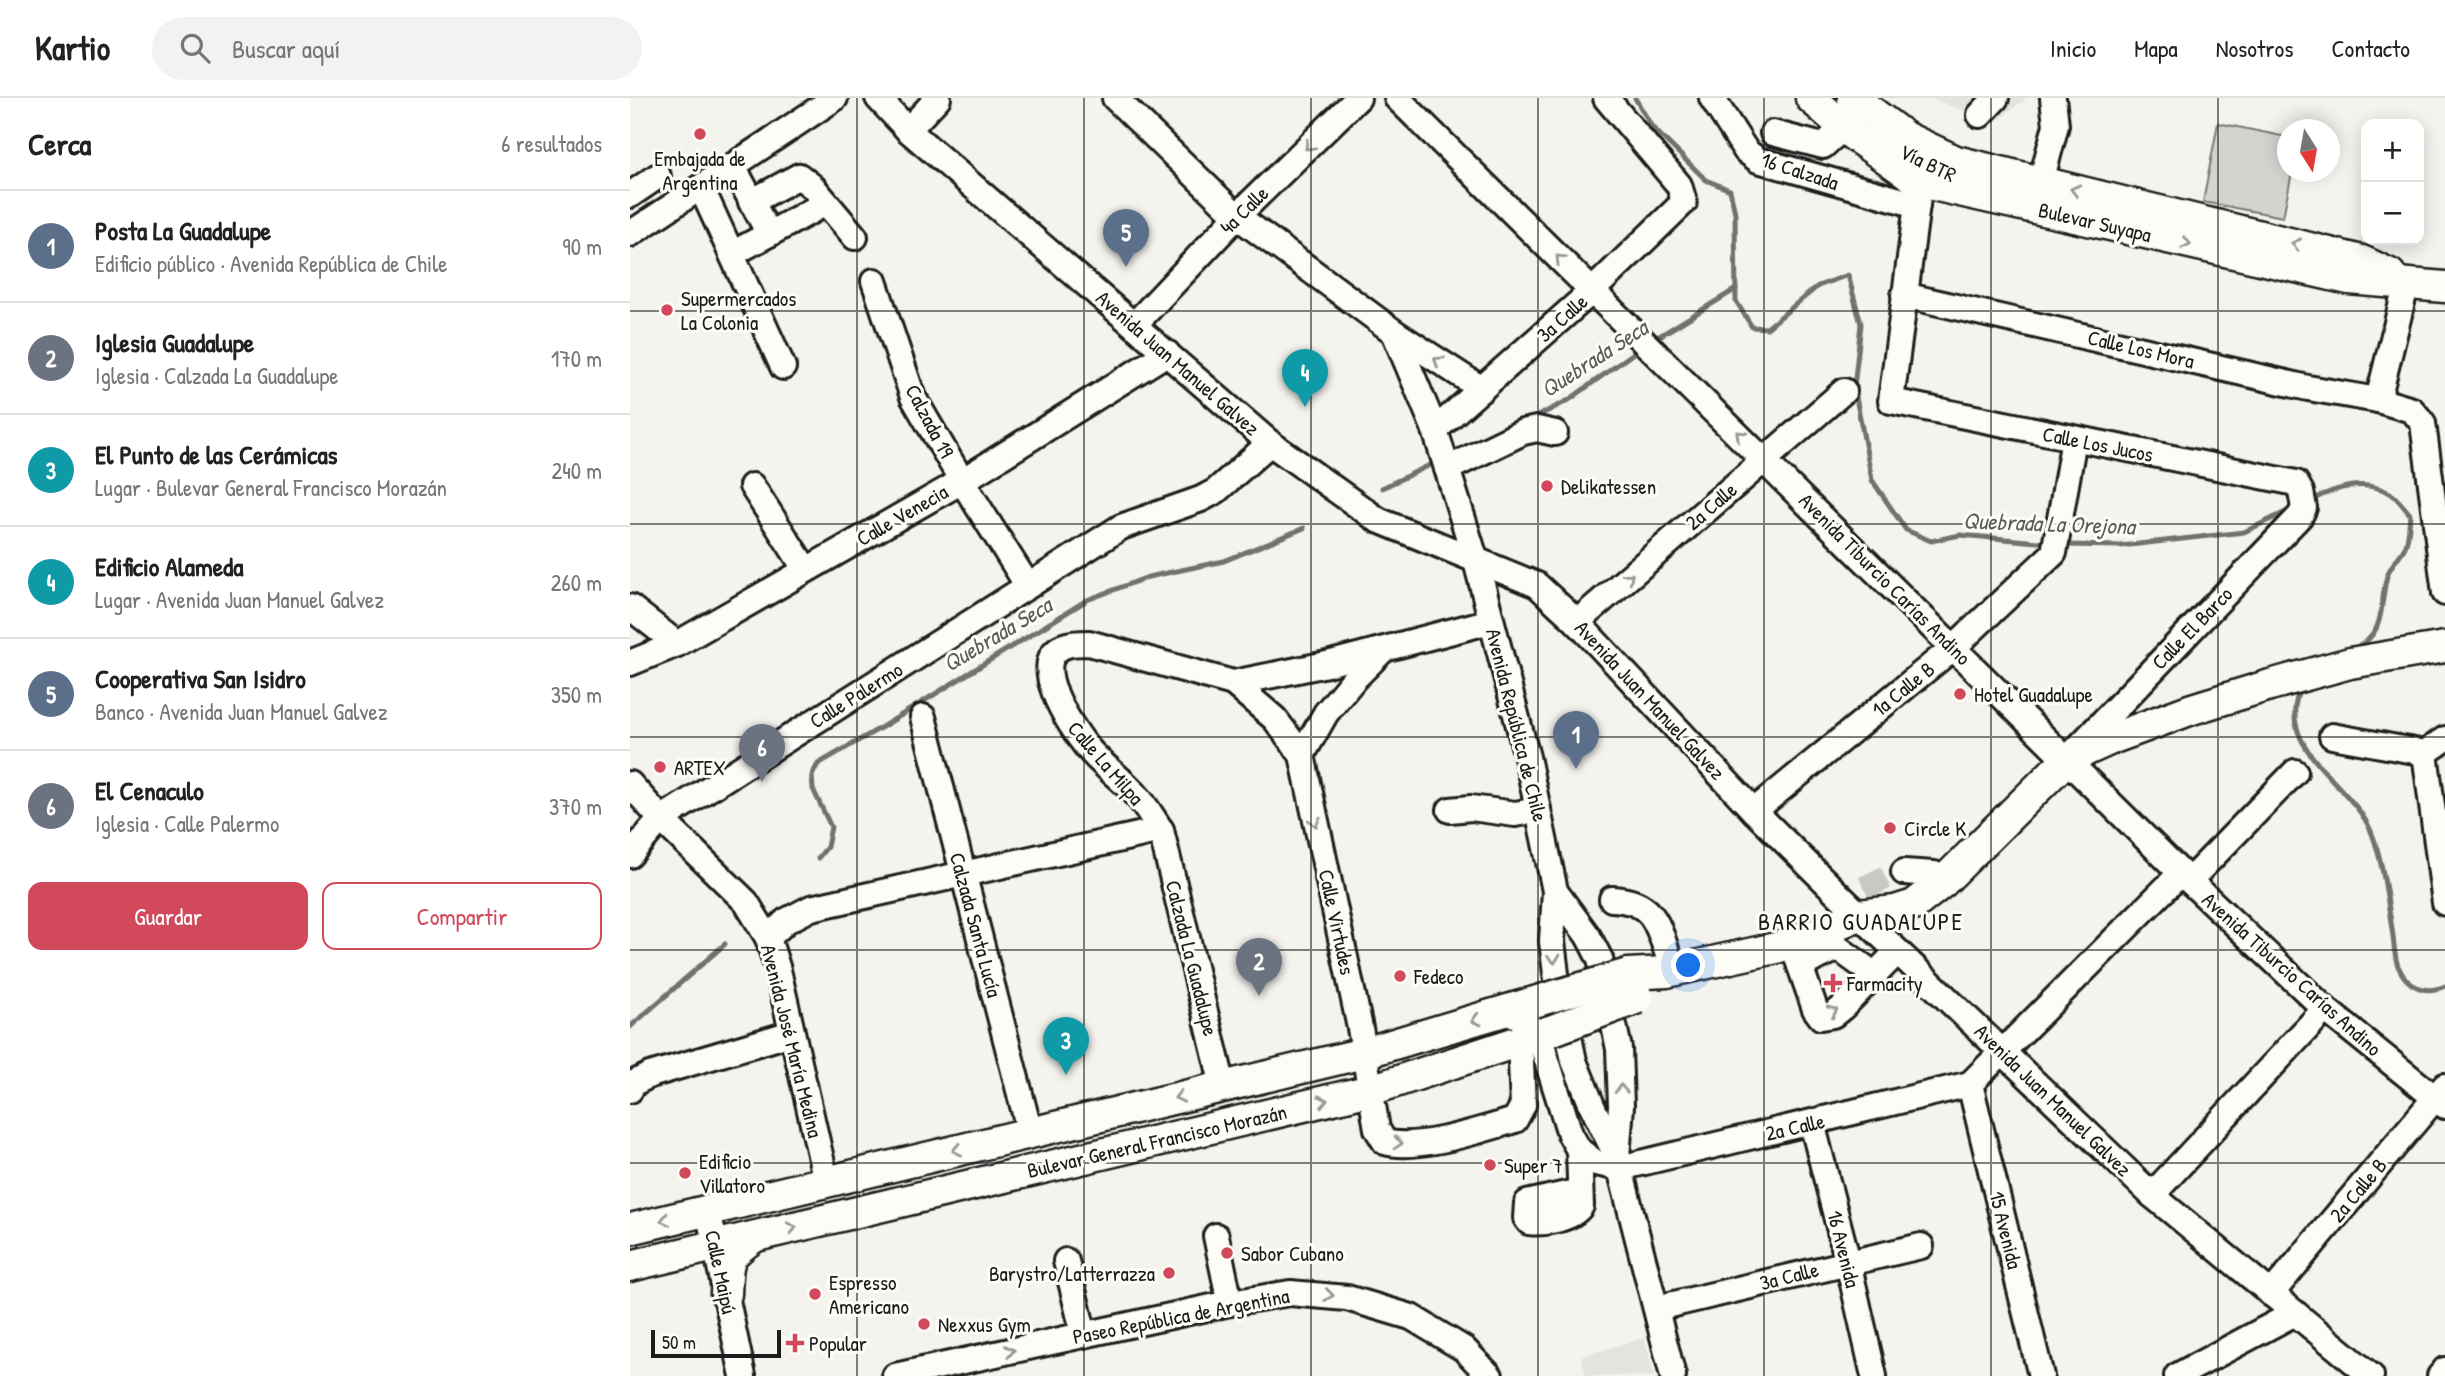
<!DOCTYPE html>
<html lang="es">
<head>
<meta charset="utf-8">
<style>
	body { margin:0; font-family:"Patrick Hand",sans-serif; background:#f2f2f2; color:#222 }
	.controls { position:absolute; right:21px; top:21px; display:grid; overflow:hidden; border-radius:14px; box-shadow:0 4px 18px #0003 }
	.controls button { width:63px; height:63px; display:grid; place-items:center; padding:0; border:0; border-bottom:2px solid #e0e0e0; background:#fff; color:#222; font:35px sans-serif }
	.compass { position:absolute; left:1647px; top:21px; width:63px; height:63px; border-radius:50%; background:#fff; box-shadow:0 4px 18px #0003; rotate:169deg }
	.scale { position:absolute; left:21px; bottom:18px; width:130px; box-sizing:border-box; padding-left:7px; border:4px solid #1c1c1c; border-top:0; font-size:19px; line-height:24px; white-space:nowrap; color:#1c1c1c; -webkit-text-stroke:5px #fdfcf7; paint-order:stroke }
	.you { position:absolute; left:1059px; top:868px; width:24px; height:24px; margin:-18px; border:5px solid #fff; border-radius:50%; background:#1a73e8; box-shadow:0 0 0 10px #1a73e833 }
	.badge { display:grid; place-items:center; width:46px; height:46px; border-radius:50%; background:#d1495b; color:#fff; font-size:23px; font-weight:700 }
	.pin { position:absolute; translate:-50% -58px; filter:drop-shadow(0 2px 4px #0008) }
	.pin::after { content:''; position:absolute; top:37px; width:24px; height:21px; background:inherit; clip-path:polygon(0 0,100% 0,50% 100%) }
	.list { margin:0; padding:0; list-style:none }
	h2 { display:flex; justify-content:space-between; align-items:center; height:91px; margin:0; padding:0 28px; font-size:30px }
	h2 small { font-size:23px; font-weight:400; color:#767676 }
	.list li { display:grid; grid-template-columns:46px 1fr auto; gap:21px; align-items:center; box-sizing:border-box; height:112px; padding:0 28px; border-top:2px solid #e0e0e0 }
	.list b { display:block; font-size:26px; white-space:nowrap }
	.list p { margin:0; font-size:23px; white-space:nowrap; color:#767676 }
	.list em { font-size:23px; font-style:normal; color:#767676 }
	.actions { display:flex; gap:14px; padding:21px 28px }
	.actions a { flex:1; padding:16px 0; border:2px solid #d1495b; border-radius:14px; text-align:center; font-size:24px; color:#d1495b }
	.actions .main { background:#d1495b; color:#fff }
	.icon { flex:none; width:38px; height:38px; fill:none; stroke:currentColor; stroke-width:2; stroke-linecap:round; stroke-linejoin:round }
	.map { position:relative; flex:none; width:1815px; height:1278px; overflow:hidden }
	header { display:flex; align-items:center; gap:42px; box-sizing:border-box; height:98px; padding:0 35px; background:#fff; border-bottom:2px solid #e0e0e0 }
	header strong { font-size:33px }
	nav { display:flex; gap:38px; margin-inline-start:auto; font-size:24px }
	.search { width:490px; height:63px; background:#f2f2f2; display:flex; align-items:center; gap:18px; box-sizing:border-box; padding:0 24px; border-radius:38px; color:#767676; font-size:26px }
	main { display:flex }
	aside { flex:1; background:#fff }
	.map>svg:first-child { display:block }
	.built { fill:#e4e3de }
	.green { fill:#d4d3cf; stroke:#787876; stroke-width:2 }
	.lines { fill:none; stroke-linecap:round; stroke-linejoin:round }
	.stream { stroke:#72716f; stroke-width:5 }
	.minor-tunnel { stroke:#c9c8c4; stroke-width:24; stroke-dasharray:24 12; stroke-linecap:butt }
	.minor-casing { stroke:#1c1c1c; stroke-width:30 }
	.major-casing { stroke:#1c1c1c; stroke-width:35 }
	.minor { stroke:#fdfcf7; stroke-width:24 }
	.major { stroke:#fdfcf7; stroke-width:30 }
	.major-bridge-casing { stroke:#1c1c1c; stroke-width:35; stroke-linecap:butt }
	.major-bridge { stroke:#fdfcf7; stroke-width:30 }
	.oneway { stroke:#989794 }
	.grid { fill:none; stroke:#1c1c1c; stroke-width:2; stroke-opacity:0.55 }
	.poi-dot { fill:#d1495b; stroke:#fdfcf7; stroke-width:2.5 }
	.labels { text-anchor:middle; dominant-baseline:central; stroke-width:6; stroke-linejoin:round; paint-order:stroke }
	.poi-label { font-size:21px; fill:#1c1c1c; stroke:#fdfcf7; text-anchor:start }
	.street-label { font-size:21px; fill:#1c1c1c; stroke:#fdfcf7 }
	.water-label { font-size:23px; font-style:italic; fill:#5c5c5a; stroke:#fdfcf7 }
	.quarter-label { font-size:24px; letter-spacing:2px; fill:#1c1c1c; stroke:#fdfcf7 }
</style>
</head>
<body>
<header>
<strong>Kartio</strong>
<div class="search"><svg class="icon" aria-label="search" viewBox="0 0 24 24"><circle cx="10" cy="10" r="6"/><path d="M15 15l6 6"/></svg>Buscar aquí</div>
<nav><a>Inicio</a><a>Mapa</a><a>Nosotros</a><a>Contacto</a></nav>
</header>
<main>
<aside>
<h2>Cerca<small>6 resultados</small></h2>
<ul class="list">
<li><span class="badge" style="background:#5c6f8a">1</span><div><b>Posta La Guadalupe</b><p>Edificio público · Avenida República de Chile</p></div><em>90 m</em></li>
<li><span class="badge" style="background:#6b7280">2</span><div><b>Iglesia Guadalupe</b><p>Iglesia · Calzada La Guadalupe</p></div><em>170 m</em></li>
<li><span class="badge" style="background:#0f9aa8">3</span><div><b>El Punto de las Cerámicas</b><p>Lugar · Bulevar General Francisco Morazán</p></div><em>240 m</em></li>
<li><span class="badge" style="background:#0f9aa8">4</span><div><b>Edificio Alameda</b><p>Lugar · Avenida Juan Manuel Galvez</p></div><em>260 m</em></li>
<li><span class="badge" style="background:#5c6f8a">5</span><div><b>Cooperativa San Isidro</b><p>Banco · Avenida Juan Manuel Galvez</p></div><em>350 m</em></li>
<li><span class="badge" style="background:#6b7280">6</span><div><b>El Cenaculo</b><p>Iglesia · Calle Palermo</p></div><em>370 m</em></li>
</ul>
<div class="actions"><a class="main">Guardar</a><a>Compartir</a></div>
</aside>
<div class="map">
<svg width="1815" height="1278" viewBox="0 0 1815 1278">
	<rect width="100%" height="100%" fill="#f4f3ee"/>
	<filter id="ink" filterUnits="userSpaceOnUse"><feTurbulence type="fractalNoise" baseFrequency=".0143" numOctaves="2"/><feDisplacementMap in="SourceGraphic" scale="14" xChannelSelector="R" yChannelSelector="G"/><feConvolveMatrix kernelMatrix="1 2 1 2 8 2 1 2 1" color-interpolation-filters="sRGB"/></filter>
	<g filter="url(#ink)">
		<g class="built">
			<path d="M1300,0H1397L1364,25Z"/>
			<path d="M1015,1240L1024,1278H956L951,1258Z"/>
		</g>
		<path class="green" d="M1588,25L1657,39L1658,74H1662L1653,119L1573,104Z"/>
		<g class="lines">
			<g class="stream">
				<path d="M1005,0L1022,29L1076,82L1100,92L1105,115L1106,203L1122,229L1137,230L1188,188L1218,177L1231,226L1224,289L1242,382L1276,432L1301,443L1330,437L1419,445"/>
				<path d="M1023,242L1106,191"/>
				<path d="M900,322L939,302L1009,251"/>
				<path d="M752,390L800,367"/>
				<path d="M1679,403C1706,390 1732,380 1760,395C1768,400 1774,410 1780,416C1779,426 1779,440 1775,449C1770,459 1760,467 1757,478C1749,506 1757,536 1725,550"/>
				<path d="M1432,447L1491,448L1614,434L1664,410"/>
				<path d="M1671,589C1642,649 1721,685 1741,733C1753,763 1757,799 1762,831C1764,843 1764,858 1768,868C1777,889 1795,897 1815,888"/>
				<path d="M188,760L197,749L201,729L183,691L182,677L188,666L252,629L457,502L518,479L594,463L674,430"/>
				<path d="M0,929L95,846"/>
			</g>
			<path class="minor-tunnel" d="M1234,790L1261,777L1274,774"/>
			<defs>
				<g id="minor">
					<path d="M248,0L278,32L640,345L748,422L907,487L947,524L1124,713L1215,803L1522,1097L1741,1278"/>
					<path d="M485,0L607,118L764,234L805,332L846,463L897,659L925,793L922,843L926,876L944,963L963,1010L987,1059L1043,1278"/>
					<path d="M767,0L1551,775L1695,911L1815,1008"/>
					<path d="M1082,0L1116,53L1128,62L1287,107"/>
					<path d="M1350,17L1366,0"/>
					<path d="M278,32L308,0"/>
					<path d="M1143,35L1193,48L1214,29"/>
					<path d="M1262,47L1286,64L1339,84"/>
					<path d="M103,68L139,136"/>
					<path d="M1290,84L1261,303L1666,385L1671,394L1674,410L1670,418L1442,656"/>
					<path d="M1411,84L1426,27L1423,0"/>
					<path d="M71,89L153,269"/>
					<path d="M0,97L28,78"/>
					<path d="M121,104L169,78L183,89L225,139"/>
					<path d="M0,136L205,0"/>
					<path d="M102,156L196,105"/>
					<path d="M244,183L283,299L332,383L398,488"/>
					<path d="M1777,184L1748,302L1782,312L1793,325L1815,495"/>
					<path d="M1274,197L1678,290L1748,302"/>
					<path d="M504,227L607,118L728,0"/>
					<path d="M764,234L852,291"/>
					<path d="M805,332L962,193L1054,104L1049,87L976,0"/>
					<path d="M817,371L893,334L907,331L925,335"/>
					<path d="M122,388L176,472"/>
					<path d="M0,509L47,546"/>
					<path d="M947,524L1214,293"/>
					<path d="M0,565L47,546L332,383L537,255"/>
					<path d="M603,585L645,621L672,657L730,930L747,1031L755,1044C788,1053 851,1032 885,1022L893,1007L890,944"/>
					<path d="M293,619L400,1035"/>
					<path d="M1702,638L1795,655"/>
					<path d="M1815,641L1795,655L1815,805"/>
					<path d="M672,657L696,615L724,581L752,553"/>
					<path d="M0,686L31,721L116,804L138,840L148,872L196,1083"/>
					<path d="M820,712L841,710L885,716L908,712"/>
					<path d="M1124,713L1324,549L1424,455L1444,341"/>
					<path d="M0,757L31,721L491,429L571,401L586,393L640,345"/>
					<path d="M1274,774L1304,776L1312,785"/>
					<path d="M1560,782L1665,674"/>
					<path d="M925,793L958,838L970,861L989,951L991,1008L987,1059"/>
					<path d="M982,801C1031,803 1028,836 1044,873"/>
					<path d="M1193,833L1208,850L1245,877"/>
					<path d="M138,840L156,823L181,810L531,732"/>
					<path d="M1162,845L1185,911L1191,919L1203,917L1213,909L1267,854"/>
					<path d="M1170,868L1208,850"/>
					<path d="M878,913L889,919L909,937L940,1036L949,1052L966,1065L990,1070L1340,986L1551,775"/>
					<path d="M1340,986L1411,1278"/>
					<path d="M593,988L531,732C523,721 516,707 506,697C491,680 470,666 456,648C441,629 394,559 437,547C444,545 452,545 459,545L603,585L697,566L861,523"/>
					<path d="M0,992L4,985L20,977L162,935"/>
					<path d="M1182,1025L1218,1164L1244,1278"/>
					<path d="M949,1052L951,1108C942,1121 915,1126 899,1124L896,1120L897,1105L950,1093"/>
					<path d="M1522,1097L1695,911"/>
					<path d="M78,1112L113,1278"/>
					<path d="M586,1138L600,1205"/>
					<path d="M436,1163L454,1237"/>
					<path d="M1641,1196L1815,988"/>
					<path d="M1027,1210L1291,1148"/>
					<path d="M265,1278L600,1205L660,1195L717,1200L781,1219L834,1251L860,1278"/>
					<path d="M1547,1278L1665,1215"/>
					<path d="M1810,1278L1815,1272"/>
				</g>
				<g id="major">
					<path d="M1181,0L1223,37L1290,84L1719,181L1815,189"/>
					<path d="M1223,0L1275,39L1326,63L1732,163L1760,176"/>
					<path d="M998,876L1037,874L1146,850L1180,838L1229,817L1265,813L1284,807L1312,785L1437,661L1481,641L1562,611L1640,587L1720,565L1815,549"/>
					<path d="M0,1131L734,955L911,902"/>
					<path d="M0,1168L741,992L923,932"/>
					<path d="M96,1196C98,1160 95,1160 124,1139"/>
				</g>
			</defs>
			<use href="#minor" class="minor-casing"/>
			<use href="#major" class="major-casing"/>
			<use href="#minor" class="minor"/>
			<use href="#major" class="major"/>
			<defs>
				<g id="major-bridge">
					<path d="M911,902L998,876"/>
					<path d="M923,932L1008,900"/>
				</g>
			</defs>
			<use href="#major-bridge" class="major-bridge-casing"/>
			<use href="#major-bridge" class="major-bridge"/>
		</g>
		<defs><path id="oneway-chevron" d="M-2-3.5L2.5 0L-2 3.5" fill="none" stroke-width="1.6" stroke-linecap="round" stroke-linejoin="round" transform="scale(1.75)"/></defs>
		<g class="oneway">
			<use href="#oneway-chevron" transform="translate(679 48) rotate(136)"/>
			<use href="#oneway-chevron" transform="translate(1445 92) rotate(-166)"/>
			<use href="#oneway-chevron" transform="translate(1556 145) rotate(13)"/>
			<use href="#oneway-chevron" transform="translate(1666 146) rotate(-166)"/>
			<use href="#oneway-chevron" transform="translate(930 161) rotate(-135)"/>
			<use href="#oneway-chevron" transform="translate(808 263) rotate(-147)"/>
			<use href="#oneway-chevron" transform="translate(1110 337) rotate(-136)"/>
			<use href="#oneway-chevron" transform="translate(999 479) rotate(-41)"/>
			<use href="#oneway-chevron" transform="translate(685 724) rotate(77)"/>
			<use href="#oneway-chevron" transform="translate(924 861) rotate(83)"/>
			<use href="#oneway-chevron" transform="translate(1203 913) rotate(-25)"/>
			<use href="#oneway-chevron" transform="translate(846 922) rotate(164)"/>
			<use href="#oneway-chevron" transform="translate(991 991) rotate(-92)"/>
			<use href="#oneway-chevron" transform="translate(549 999) rotate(167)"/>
			<use href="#oneway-chevron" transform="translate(693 1003) rotate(-13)"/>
			<use href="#oneway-chevron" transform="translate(768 1045) rotate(4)"/>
			<use href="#oneway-chevron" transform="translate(327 1052) rotate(167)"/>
			<use href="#oneway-chevron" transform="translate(35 1122) rotate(167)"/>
			<use href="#oneway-chevron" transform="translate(162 1130) rotate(-13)"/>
			<use href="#oneway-chevron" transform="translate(699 1197) rotate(7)"/>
			<use href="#oneway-chevron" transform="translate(380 1253) rotate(-12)"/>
		</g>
	</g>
	<path class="grid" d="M227,0V1278M454,0V1278M681,0V1278M908,0V1278M1134,0V1278M1361,0V1278M1588,0V1278M0,213H1815M0,426H1815M0,639H1815M0,852H1815M0,1065H1815"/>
	<g class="poi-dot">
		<circle cx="70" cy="36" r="7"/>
		<circle cx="37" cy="212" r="7"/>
		<circle cx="917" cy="388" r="7"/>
		<circle cx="1330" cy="596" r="7"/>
		<circle cx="30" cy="669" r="7"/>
		<circle cx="1260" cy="730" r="7"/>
		<circle cx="770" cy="878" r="7"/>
		<path d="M1199.5 874.5h7v7h7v7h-7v7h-7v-7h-7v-7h7z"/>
		<circle cx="860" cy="1067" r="7"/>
		<circle cx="55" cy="1075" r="7"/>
		<circle cx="597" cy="1155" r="7"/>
		<circle cx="539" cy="1175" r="7"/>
		<circle cx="185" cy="1196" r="7"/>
		<circle cx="294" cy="1226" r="7"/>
		<path d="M161.5 1234.5h7v7h7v7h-7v7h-7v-7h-7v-7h7z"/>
	</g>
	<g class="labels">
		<g class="poi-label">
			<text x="70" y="60" text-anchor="middle">Embajada de<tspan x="70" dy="24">Argentina</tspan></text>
			<text x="51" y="200">Supermercados<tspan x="51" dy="24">La Colonia</tspan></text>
			<text x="931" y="388">Delikatessen</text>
			<text x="1344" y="596">Hotel Guadalupe</text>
			<text x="44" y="669">ARTEX</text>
			<text x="1274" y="730">Circle K</text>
			<text x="784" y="878">Fedeco</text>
			<text x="1217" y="885">Farmacity</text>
			<text x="69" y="1063">Edificio<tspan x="69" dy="24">Villatoro</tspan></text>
			<text x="874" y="1067">Super 7</text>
			<text x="611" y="1155">Sabor Cubano</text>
			<text x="525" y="1175" text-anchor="end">Barystro/Latterrazza</text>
			<text x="199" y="1184">Espresso<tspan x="199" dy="24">Americano</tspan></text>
			<text x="308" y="1226">Nexxus Gym</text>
			<text x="179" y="1245">Popular</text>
		</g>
		<g class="street-label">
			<text transform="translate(1298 65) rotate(26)">Vía BTR</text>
			<text transform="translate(1170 73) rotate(18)">16 Calzada</text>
			<text transform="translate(614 112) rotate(-45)">4a Calle</text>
			<text transform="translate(1465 124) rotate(13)">Bulevar Suyapa</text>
			<text transform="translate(932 220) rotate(-42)">3a Calle</text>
			<text transform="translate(1511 251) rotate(13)">Calle Los Mora</text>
			<text transform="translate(548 265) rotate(41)">Avenida Juan Manuel Galvez</text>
			<text transform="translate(300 323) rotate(62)">Calzada 19</text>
			<text transform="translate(1468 346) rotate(11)">Calle Los Jucos</text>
			<text transform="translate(1081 408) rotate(-41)">2a Calle</text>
			<text transform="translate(272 417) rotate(-30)">Calle Venecia</text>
			<text transform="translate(1255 481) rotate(45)">Avenida Tiburcio Carías Andino</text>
			<text transform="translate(1562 530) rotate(-46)">Calle El Barco</text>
			<text transform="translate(1273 591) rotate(-39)">1a Calle B</text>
			<text transform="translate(226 597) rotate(-32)">Calle Palermo</text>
			<text transform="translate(1020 602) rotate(47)">Avenida Juan Manuel Galvez</text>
			<text transform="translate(887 627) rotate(76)">Avenida República de Chile</text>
			<text transform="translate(476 665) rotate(49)">Calle La Milpa</text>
			<text transform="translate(707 824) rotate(78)">Calle Virtudes</text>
			<text transform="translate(346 827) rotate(75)">Calzada Santa Lucía</text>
			<text transform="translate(562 860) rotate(76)">Calzada La Guadalupe</text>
			<text transform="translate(1662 876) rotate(42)">Avenida Tiburcio Carías Andino</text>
			<text transform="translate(162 943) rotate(76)">Avenida José María Medina</text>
			<text transform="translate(1423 1002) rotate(44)">Avenida Juan Manuel Galvez</text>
			<text transform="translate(1165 1029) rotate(-13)">2a Calle</text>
			<text transform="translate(527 1043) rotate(-13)">Bulevar General Francisco Morazán</text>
			<text transform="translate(1728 1092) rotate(-50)">2a Calle B</text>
			<text transform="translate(1376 1132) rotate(76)">15 Avenida</text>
			<text transform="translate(1214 1151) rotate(76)">16 Avenida</text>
			<text transform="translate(91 1174) rotate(78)">Calle Maipú</text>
			<text transform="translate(1159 1178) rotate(-14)">3a Calle</text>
			<text transform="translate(551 1218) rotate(-11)">Paseo República de Argentina</text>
		</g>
		<g class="water-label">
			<text transform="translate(964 260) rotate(-33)">Quebrada Seca</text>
			<text transform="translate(1419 425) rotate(2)">Quebrada La Orejona</text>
			<text transform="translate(367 536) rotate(-31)">Quebrada Seca</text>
		</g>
		<g class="quarter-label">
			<text x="1231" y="823">BARRIO GUADALUPE</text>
		</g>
	</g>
</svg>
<div class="controls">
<button>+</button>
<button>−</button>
</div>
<svg class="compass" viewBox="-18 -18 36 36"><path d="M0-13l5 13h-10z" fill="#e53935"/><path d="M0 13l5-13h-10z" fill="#767676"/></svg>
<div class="scale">50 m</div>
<div class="you"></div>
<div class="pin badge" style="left:946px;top:671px;background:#5c6f8a">1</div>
<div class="pin badge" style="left:629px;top:898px;background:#6b7280">2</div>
<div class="pin badge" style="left:436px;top:977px;background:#0f9aa8">3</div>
<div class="pin badge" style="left:675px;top:309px;background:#0f9aa8">4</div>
<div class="pin badge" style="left:496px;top:169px;background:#5c6f8a">5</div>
<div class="pin badge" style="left:132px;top:684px;background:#6b7280">6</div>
</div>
</main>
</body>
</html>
